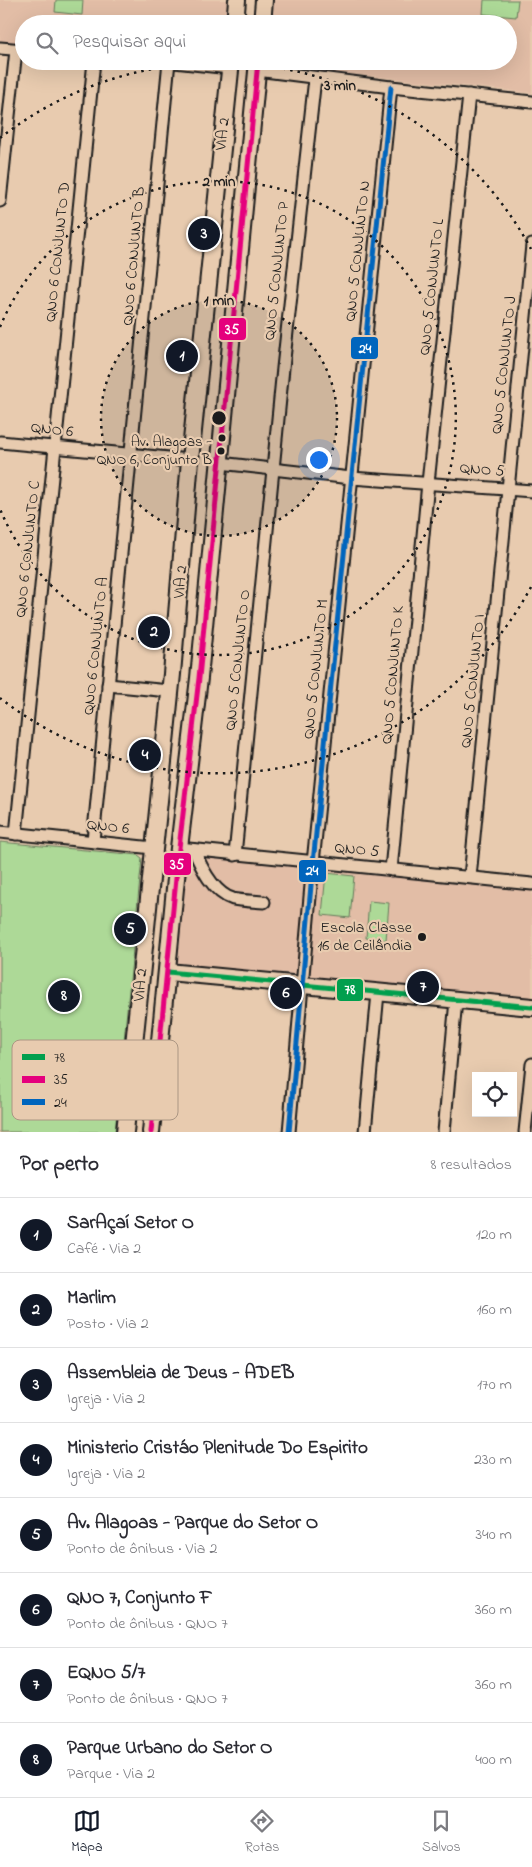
<!DOCTYPE html>
<html lang="pt">
<head>
<meta charset="utf-8">
<style>
	body { margin:0; font-family:"Indie Flower",sans-serif; background:#f2f2f3; color:#2b2b33 }
	.controls { position:absolute; right:15px; bottom:15px; display:grid; overflow:hidden; border-radius:0px; box-shadow:0 5px 20px #0002 }
	.controls button { width:45px; height:45px; display:grid; place-items:center; padding:0; border:0; border-bottom:1px solid #e1e1e2; background:#fff; color:#2b2b33; font:25px sans-serif }
	.you { position:absolute; left:318px; top:459px; width:18px; height:18px; margin:-12px; border:4px solid #fff; border-radius:50%; background:#1a73e8; box-shadow:0 0 0 8px #1a73e833 }
	.badge { display:grid; place-items:center; width:32px; height:32px; border-radius:50%; background:#111827; color:#fff; font-size:16px; font-weight:700 }
	.pin { position:absolute; translate:-50% -50%; border:2px solid #fff; box-shadow:0 1px 5px #0006 }
	.list { margin:0; padding:0; list-style:none }
	h2 { display:flex; justify-content:space-between; align-items:center; height:65px; margin:0; padding:0 20px; font-size:21px }
	h2 small { font-size:16px; font-weight:400; color:#7c7c81 }
	.list li { display:grid; grid-template-columns:32px 1fr auto; gap:15px; align-items:center; box-sizing:border-box; height:75px; padding:0 20px; border-top:1px solid #e1e1e2 }
	.list b { display:block; font-size:19px; white-space:nowrap }
	.list p { margin:0; font-size:16px; white-space:nowrap; color:#7c7c81 }
	.list em { font-size:16px; font-style:normal; color:#7c7c81 }
	.icon { flex:none; width:28px; height:28px; fill:none; stroke:currentColor; stroke-width:2; stroke-linecap:round; stroke-linejoin:round }
	.map { position:relative; flex:none; width:532px; height:1132px; overflow:hidden }
	.search { position:absolute; background:#fff; box-shadow:0 5px 20px #0002; left:15px; right:15px; top:15px; height:55px; display:flex; align-items:center; gap:12px; box-sizing:border-box; padding:0 18px; border-radius:28px; color:#7c7c81; font-size:19px }
	.sheet { height:665px; background:#fff }
	nav { display:flex; justify-content:space-around; align-items:center; box-sizing:border-box; height:70px; border-top:1px solid #e1e1e2; background:#fff; font-size:14px; color:#7c7c81 }
	nav a { display:grid; justify-items:center; gap:2px }
	nav .on { color:#111827 }
	.map>svg:first-child { display:block }
	.built { fill:#e2bda6 }
	.green { fill:#add997; stroke:#647a5a }
	.lines { fill:none; stroke-linecap:round; stroke-linejoin:round }
	.minor-casing { stroke:#1c1c1c; stroke-width:15 }
	.secondary-casing { stroke:#1c1c1c; stroke-width:20 }
	.minor { stroke:#e8cbaf; stroke-width:11 }
	.secondary { stroke:#e8cbaf; stroke-width:16 }
	.bus-1-casing { stroke:#e8cbaf; stroke-width:9 }
	.bus-2-casing { stroke:#e8cbaf; stroke-width:9 }
	.bus-3-casing { stroke:#e8cbaf; stroke-width:9 }
	.bus-1 { stroke:#019f4e; stroke-width:5 }
	.bus-2 { stroke:#e5007d; stroke-width:5 }
	.bus-3 { stroke:#0065bd; stroke-width:5 }
	.ring { fill:none; stroke:#1c1c1c; stroke-width:2.5; stroke-dasharray:2.5 5 }
	.bus-dot { fill:#1c1c1c; stroke:#e8cbaf; stroke-width:2 }
	.labels { text-anchor:middle; dominant-baseline:central; stroke-width:4.5; stroke-linejoin:round; paint-order:stroke }
	.bus-label { font-size:15px; fill:#1c1c1c; stroke:#e8cbaf; text-anchor:end }
	.street-label { font-size:16px; fill:#1c1c1c; stroke:#e8cbaf }
	.poi-label { font-size:16px; fill:#1c1c1c; stroke:#e8cbaf; text-anchor:end }
	.key { fill:#e8cbaf; stroke:#ab9683; stroke-width:1 }
	.key-label { font-size:14px; fill:#1c1c1c }
	.centre { fill:#1c1c1c; stroke:#e8cbaf; stroke-width:2.5 }
	.ring-label { font-size:15px; text-anchor:middle; font-weight:bold; fill:#1c1c1c; stroke:#e8cbaf; stroke-width:4.5; stroke-linejoin:round; paint-order:stroke }
	.line-badge { stroke:#e8cbaf; stroke-width:2 }
	.badge-label { font-size:14px; text-anchor:middle; font-weight:bold; fill:#fff }
</style>
</head>
<body>
<div class="map">
<svg width="532" height="1132" viewBox="0 0 532 1132">
	<rect width="100%" height="100%" fill="#e8cbaf"/>
	<filter id="ink" filterUnits="userSpaceOnUse"><feTurbulence type="fractalNoise" baseFrequency=".02" numOctaves="2"/><feDisplacementMap in="SourceGraphic" scale="10" xChannelSelector="R" yChannelSelector="G"/><feConvolveMatrix kernelMatrix="1 2 1 2 8 2 1 2 1" color-interpolation-filters="sRGB"/></filter>
	<g filter="url(#ink)">
		<g class="built">
			<path d="M0,0H232L230,24H24V44L0,42Z"/>
			<path d="M270,0H532V93L263,65V61H508V24H267Z"/>
			<path d="M192,856L532,891V1001L177,966L175,963L185,859Z"/>
		</g>
		<g class="green">
			<path d="M56,0H83L82,15L55,12Z"/>
			<path d="M484,0H518L516,17L483,14Z"/>
			<path d="M0,842L138,855L142,858L115,1132H0Z"/>
			<path d="M326,873L354,876L350,918L322,915Z"/>
			<path d="M369,901L389,903L386,940L366,938Z"/>
		</g>
		<g class="lines">
			<defs>
				<g id="minor">
					<path d="M0,48L24,50"/>
					<path d="M165,61L230,68"/>
					<path d="M257,70L391,87L532,102"/>
					<path d="M0,201L16,50"/>
					<path d="M0,442L190,460"/>
					<path d="M220,463L351,478L532,491"/>
					<path d="M108,685L169,691"/>
					<path d="M0,832L153,848"/>
					<path d="M16,834L94,61"/>
					<path d="M93,841L169,61"/>
					<path d="M179,848L532,884"/>
					<path d="M194,850C201,867 213,893 233,899C242,901 254,901 264,902"/>
					<path d="M235,855L283,368L315,78"/>
					<path d="M391,870L428,483L469,95"/>
					<path d="M470,877L532,245"/>
					<path d="M289,1132L313,863L391,87"/>
					<path d="M365,1132L378,993"/>
					<path d="M444,1132L456,1000"/>
					<path d="M525,1132L532,1064"/>
				</g>
				<g id="secondary">
					<path d="M235,24L237,0"/>
					<path d="M262,24L264,0"/>
					<path d="M168,972L532,1007"/>
					<path d="M125,1132L172,674L190,460L231,61"/>
					<path d="M151,1132L179,848L199,678L258,61"/>
				</g>
			</defs>
			<use href="#minor" class="minor-casing"/>
			<use href="#secondary" class="secondary-casing"/>
			<use href="#minor" class="minor"/>
			<use href="#secondary" class="secondary"/>
			<defs>
				<path id="bus-1" d="M168,972L532,1007"/>
				<path id="bus-2" d="M151,1132L179,848L199,678L258,61"/>
				<path id="bus-3" d="M289,1132L313,863L391,87"/>
			</defs>
			<use href="#bus-1" class="bus-1-casing"/>
			<use href="#bus-2" class="bus-2-casing"/>
			<use href="#bus-3" class="bus-3-casing"/>
			<use href="#bus-1" class="bus-1"/>
			<use href="#bus-2" class="bus-2"/>
			<use href="#bus-3" class="bus-3"/>
		</g>
	</g>
	<circle cx="219" cy="418" r="118" fill="#1c1c1c" fill-opacity=".12"/>
	<g class="ring">
		<circle cx="219" cy="418" r="118"/>
		<path d="M0 327A237 237 0 1 1 0 509"/>
		<path d="M531 587A355 355 0 0 1 0 698M0 138A355 355 0 0 1 531 249"/>
	</g>
	<g class="bus-dot">
		<circle cx="222" cy="438" r="4.5"/>
		<circle cx="221" cy="451" r="4.5"/>
		<circle cx="422" cy="937" r="5"/>
	</g>
	<g class="labels">
		<g class="bus-label">
			<text x="212" y="442">Av. Alagoas -<tspan x="212" dy="18">QNO 6, Conjunto B</tspan></text>
		</g>
		<g class="street-label">
			<text transform="translate(223 134) rotate(-84)">VIA 2</text>
			<text transform="translate(358 251) rotate(-84)">QNO 5 CONJUNTO N</text>
			<text transform="translate(58 252) rotate(-84)">QNO 6 CONJUNTO D</text>
			<text transform="translate(134 256) rotate(-85)">QNO 6 CONJUNTO B</text>
			<text transform="translate(277 271) rotate(-84)">QNO 5 CONJUNTO P</text>
			<text transform="translate(432 287) rotate(-84)">QNO 5 CONJUNTO L</text>
			<text transform="translate(504 365) rotate(-84)">QNO 5 CONJUNTO J</text>
			<text transform="translate(52 430) rotate(6)">QNO 6</text>
			<text transform="translate(482 470) rotate(4)">QNO 5</text>
			<text transform="translate(28 549) rotate(-84)">QNO 6 CONJUNTO C</text>
			<text transform="translate(181 582) rotate(-85)">VIA 2</text>
			<text transform="translate(96 646) rotate(-84)">QNO 6 CONJUNTO A</text>
			<text transform="translate(238 660) rotate(-84)">QNO 5 CONJUNTO O</text>
			<text transform="translate(316 669) rotate(-84)">QNO 5 CONJUNTO M</text>
			<text transform="translate(393 675) rotate(-85)">QNO 5 CONJUNTO K</text>
			<text transform="translate(473 681) rotate(-84)">QNO 5 CONJUNTO I</text>
			<text transform="translate(108 827) rotate(6)">QNO 6</text>
			<text transform="translate(357 850) rotate(5)">QNO 5</text>
			<text transform="translate(141 985) rotate(-85)">VIA 2</text>
		</g>
		<g class="poi-label">
			<text x="412" y="928">Escola Classe<tspan x="412" dy="18">16 de Ceilândia</tspan></text>
		</g>
	</g>
	<rect x="12" y="1040" width="166" height="80" rx="8" class="key"/>
	<rect x="22" y="1054" width="23" height="6" fill="#019f4e"/>
	<rect x="22" y="1076" width="23" height="7" fill="#e5007d"/>
	<rect x="22" y="1099" width="23" height="6" fill="#0065bd"/>
	<g class="key-label">
		<text x="54" y="1062">78</text>
		<text x="54" y="1084">35</text>
		<text x="54" y="1107">24</text>
	</g>
	<circle cx="219" cy="418" r="8" class="centre"/>
	<g class="ring-label">
		<text x="340" y="90">3 min</text>
		<text x="219" y="186">2 min</text>
		<text x="219" y="305">1 min</text>
	</g>
	<g class="line-badge">
		<rect x="218" y="317" width="29" height="24" rx="5" fill="#e5007d"/>
		<rect x="350" y="336" width="29" height="24" rx="5" fill="#0065bd"/>
		<rect x="163" y="852" width="29" height="24" rx="5" fill="#e5007d"/>
		<rect x="298" y="859" width="29" height="24" rx="5" fill="#0065bd"/>
		<rect x="336" y="978" width="28" height="24" rx="5" fill="#019f4e"/>
	</g>
	<g class="badge-label">
		<text x="232" y="334">35</text>
		<text x="365" y="353">24</text>
		<text x="177" y="869">35</text>
		<text x="312" y="875">24</text>
		<text x="350" y="994">78</text>
	</g>
</svg>
<div class="controls">
<button><svg class="icon" aria-label="locate" viewBox="0 0 24 24"><circle cx="12" cy="12" r="6"/><path d="M12 2v4M12 18v4M2 12h4M18 12h4"/></svg></button>
</div>
<div class="you"></div>
<div class="pin badge" style="left:182px;top:356px">1</div>
<div class="pin badge" style="left:154px;top:632px">2</div>
<div class="pin badge" style="left:204px;top:234px">3</div>
<div class="pin badge" style="left:145px;top:755px">4</div>
<div class="pin badge" style="left:130px;top:929px">5</div>
<div class="pin badge" style="left:286px;top:993px">6</div>
<div class="pin badge" style="left:423px;top:987px">7</div>
<div class="pin badge" style="left:64px;top:996px">8</div>
<div class="search"><svg class="icon" aria-label="search" viewBox="0 0 24 24"><circle cx="10" cy="10" r="6"/><path d="M15 15l6 6"/></svg>Pesquisar aqui</div>
</div>
<section class="sheet">
<h2>Por perto<small>8 resultados</small></h2>
<ul class="list">
<li><span class="badge">1</span><div><b>SarAçaí Setor O</b><p>Café · Via 2</p></div><em>120 m</em></li>
<li><span class="badge">2</span><div><b>Marlim</b><p>Posto · Via 2</p></div><em>160 m</em></li>
<li><span class="badge">3</span><div><b>Assembleia de Deus - ADEB</b><p>Igreja · Via 2</p></div><em>170 m</em></li>
<li><span class="badge">4</span><div><b>Ministerio Cristáo Plenitude Do Espirito</b><p>Igreja · Via 2</p></div><em>230 m</em></li>
<li><span class="badge">5</span><div><b>Av. Alagoas - Parque do Setor O</b><p>Ponto de ônibus · Via 2</p></div><em>340 m</em></li>
<li><span class="badge">6</span><div><b>QNO 7, Conjunto F</b><p>Ponto de ônibus · QNO 7</p></div><em>360 m</em></li>
<li><span class="badge">7</span><div><b>EQNO 5/7</b><p>Ponto de ônibus · QNO 7</p></div><em>360 m</em></li>
<li><span class="badge">8</span><div><b>Parque Urbano do Setor O</b><p>Parque · Via 2</p></div><em>400 m</em></li>
</ul>
</section>
<nav>
<a class="on"><svg class="icon" aria-label="map" viewBox="0 0 24 24"><path d="M3 6l6-2 6 2 6-2v14l-6 2-6-2-6 2zM9 4v14M15 6v14"/></svg>Mapa</a>
<a><svg class="icon" aria-label="directions" viewBox="0 0 24 24"><path d="M12 3l9 9-9 9-9-9zM9 14v-3h6M13 9l2 2-2 2"/></svg>Rotas</a>
<a><svg class="icon" aria-label="saved" viewBox="0 0 24 24"><path d="M7 4h10v16l-5-4-5 4z"/></svg>Salvos</a>
</nav>
</body>
</html>
